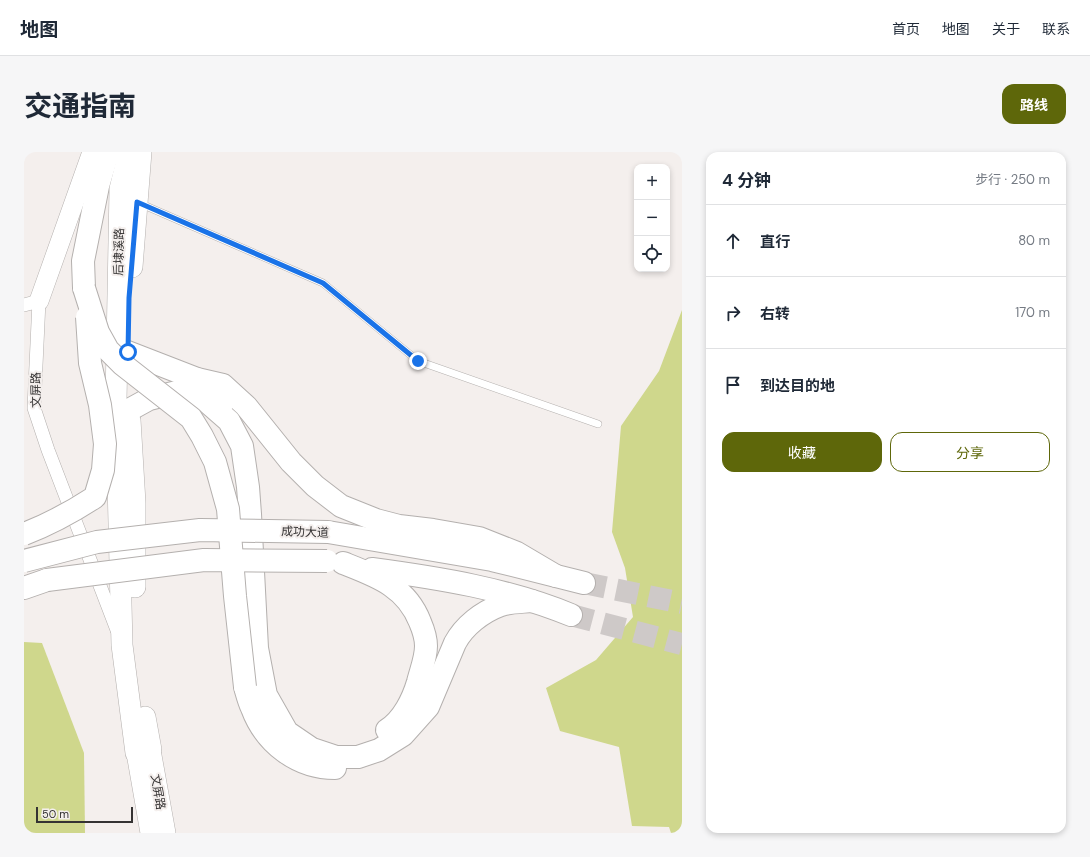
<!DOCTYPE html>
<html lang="zh">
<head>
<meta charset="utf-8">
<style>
	body { margin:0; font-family:"DM Sans","Noto Sans SC",sans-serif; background:#f6f6f7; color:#1f2937 }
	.controls { position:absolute; right:12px; top:12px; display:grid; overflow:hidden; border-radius:8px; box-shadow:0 2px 6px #0003 }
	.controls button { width:36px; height:36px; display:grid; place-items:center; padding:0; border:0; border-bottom:1px solid #e0e1e3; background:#fff; color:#1f2937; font:20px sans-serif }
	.scale { position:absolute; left:12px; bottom:10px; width:97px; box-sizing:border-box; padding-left:4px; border:2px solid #353333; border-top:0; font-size:11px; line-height:14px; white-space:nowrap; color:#353333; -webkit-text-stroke:3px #f4efed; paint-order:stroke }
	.stop { position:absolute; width:12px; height:12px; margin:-9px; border:3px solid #1a73e8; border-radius:50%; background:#fff }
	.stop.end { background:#1a73e8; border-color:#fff; box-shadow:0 1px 4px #0008 }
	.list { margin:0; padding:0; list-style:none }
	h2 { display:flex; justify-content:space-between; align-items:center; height:52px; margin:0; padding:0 16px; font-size:17px }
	h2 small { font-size:13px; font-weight:400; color:#747a83 }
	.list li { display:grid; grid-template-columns:26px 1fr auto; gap:12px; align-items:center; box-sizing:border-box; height:72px; padding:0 16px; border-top:1px solid #e0e1e3 }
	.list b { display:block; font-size:15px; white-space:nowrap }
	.list em { font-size:13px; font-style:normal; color:#747a83 }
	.actions { display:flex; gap:8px; padding:12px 16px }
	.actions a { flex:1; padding:9px 0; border:1px solid #5e670a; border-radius:12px; text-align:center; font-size:14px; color:#5e670a }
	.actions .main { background:#5e670a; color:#fff }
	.icon { flex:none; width:22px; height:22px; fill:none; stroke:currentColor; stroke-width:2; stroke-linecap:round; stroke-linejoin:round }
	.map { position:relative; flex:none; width:658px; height:681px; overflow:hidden; border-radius:12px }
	header { display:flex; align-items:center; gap:24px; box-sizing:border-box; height:56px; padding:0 20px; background:#fff; border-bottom:1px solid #e0e1e3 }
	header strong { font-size:19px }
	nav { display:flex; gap:22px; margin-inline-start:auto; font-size:14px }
	.intro { display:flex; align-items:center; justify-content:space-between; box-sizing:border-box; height:96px; padding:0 24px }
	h1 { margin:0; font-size:28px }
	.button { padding:10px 18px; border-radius:12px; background:#5e670a; color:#fff; font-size:14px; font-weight:700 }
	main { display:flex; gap:24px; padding:0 24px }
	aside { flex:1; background:#fff; border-radius:12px; box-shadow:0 2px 6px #0003 }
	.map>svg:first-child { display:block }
	.green { fill:#cfd78c }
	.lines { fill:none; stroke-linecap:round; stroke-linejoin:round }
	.highway-tunnel { stroke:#cec9c8; stroke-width:22; stroke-dasharray:22 11; stroke-linecap:butt }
	.lane-casing { stroke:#b4b0ae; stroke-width:8 }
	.street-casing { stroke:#b4b0ae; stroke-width:14 }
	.secondary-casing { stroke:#b4b0ae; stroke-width:20 }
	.primary-casing { stroke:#b4b0ae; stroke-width:22 }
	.highway-casing { stroke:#b4b0ae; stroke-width:24 }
	.lane { stroke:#fff; stroke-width:7 }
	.street { stroke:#fff; stroke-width:13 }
	.secondary { stroke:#fff; stroke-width:19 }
	.primary { stroke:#fff; stroke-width:21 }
	.highway { stroke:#fff; stroke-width:22 }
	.highway-bridge-casing { stroke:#b4b0ae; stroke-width:24; stroke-linecap:butt }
	.highway-bridge { stroke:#fff; stroke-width:22 }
	.route { stroke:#1a73e8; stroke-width:5 }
	.labels { text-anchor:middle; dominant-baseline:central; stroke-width:4; stroke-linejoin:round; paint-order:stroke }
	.street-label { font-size:12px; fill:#353333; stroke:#f4efed }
</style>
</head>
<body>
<header>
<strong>地图</strong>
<nav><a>首页</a><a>地图</a><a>关于</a><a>联系</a></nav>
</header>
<div class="intro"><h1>交通指南</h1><a class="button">路线</a></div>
<main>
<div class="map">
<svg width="658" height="681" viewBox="0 0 658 681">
	<rect width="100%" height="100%" fill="#f4efed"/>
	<g class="green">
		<path d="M658,158V681H647L645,675L608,674L595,595L536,579L522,536L572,508L609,465L601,416L588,380L597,274L635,219Z"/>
		<path d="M0,490L18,491L60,601L61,681H0Z"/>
	</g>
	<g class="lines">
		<g class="highway-tunnel">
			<path d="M560,431L658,451"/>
			<path d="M547,463L658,492"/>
		</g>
		<defs>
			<path id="lane" d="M115,51L299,131L394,209L574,272"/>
			<path id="street" d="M0,153L15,149L10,256L24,298L93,478"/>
			<g id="secondary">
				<path d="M15,149L68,0"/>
				<path d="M127,598L142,681"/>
				<path d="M112,601L126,681"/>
			</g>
			<g id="primary">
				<path d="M105,0L96,37L92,249L98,493L112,601"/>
				<path d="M108,115L117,0"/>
				<path d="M106,268L111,351V435"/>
				<path d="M121,565L127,598"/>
			</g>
			<g id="highway">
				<path d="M60,136L59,109L74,34L84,0"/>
				<path d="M93,196L173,227L199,233L222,254L267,310L291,334L317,354L352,368L375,374L409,378L455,386L493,401L532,424"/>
				<path d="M173,227L198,252"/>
				<path d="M105,258L125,247L153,240L181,248L205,269L218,294L224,335L226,362L233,496L242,543L263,580L288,597L312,605H334L355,598L379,583L404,555L431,491C440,474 458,460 477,453C486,450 498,450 508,449"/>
				<path d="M304,380L468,408L560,431"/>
				<path d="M319,411C352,424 382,434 396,470C399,477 402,486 402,494C402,506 397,518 394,530C389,547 379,568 363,578"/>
				<path d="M348,417C415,426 484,437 547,463"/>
				<path d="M0,436L23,428"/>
				<path d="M221,535C223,542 225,550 228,556C241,591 273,616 311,616"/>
			</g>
		</defs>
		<use href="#lane" class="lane-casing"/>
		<use href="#street" class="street-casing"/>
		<use href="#secondary" class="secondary-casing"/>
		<use href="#primary" class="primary-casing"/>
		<use href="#highway" class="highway-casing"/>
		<use href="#lane" class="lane"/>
		<use href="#street" class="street"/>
		<use href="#secondary" class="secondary"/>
		<use href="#primary" class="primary"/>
		<use href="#highway" class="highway"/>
		<defs>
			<g id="highway-bridge">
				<path d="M60,136L74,180L84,198L98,212L167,266L178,284L191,310L204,357L211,444L221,535"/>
				<path d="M0,382C26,372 48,360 71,345L79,318L81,292L76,253L66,211L63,165"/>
				<path d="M0,409L73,390L176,378L304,380"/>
				<path d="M23,428L180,408L303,409"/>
			</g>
		</defs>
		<use href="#highway-bridge" class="highway-bridge-casing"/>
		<use href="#highway-bridge" class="highway-bridge"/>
	</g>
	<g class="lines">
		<path class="route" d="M104,200L105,146L113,50L299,131L394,209"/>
	</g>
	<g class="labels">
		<g class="street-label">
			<text transform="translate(95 100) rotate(-89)">后埭溪路</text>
			<text transform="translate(12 238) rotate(-91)">文屏路</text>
			<text transform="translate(281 380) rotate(2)">成功大道</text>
			<text transform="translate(134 640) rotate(80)">文屏路</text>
		</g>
	</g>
</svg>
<div class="controls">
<button>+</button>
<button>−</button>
<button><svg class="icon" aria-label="locate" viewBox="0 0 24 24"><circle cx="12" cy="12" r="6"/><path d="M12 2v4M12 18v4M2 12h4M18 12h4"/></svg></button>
</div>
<div class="scale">50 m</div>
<div class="stop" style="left:104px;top:200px"></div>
<div class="stop end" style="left:394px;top:209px"></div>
</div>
<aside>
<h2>4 分钟<small>步行 · 250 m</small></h2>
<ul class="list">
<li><svg class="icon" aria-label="ahead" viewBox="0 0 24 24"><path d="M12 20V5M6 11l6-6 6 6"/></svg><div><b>直行</b></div><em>80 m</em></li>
<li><svg class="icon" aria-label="right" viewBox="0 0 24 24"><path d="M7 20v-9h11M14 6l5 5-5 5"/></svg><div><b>右转</b></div><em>170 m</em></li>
<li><svg class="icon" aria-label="arrive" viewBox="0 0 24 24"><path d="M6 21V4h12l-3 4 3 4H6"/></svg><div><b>到达目的地</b></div></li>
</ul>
<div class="actions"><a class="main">收藏</a><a>分享</a></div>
</aside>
</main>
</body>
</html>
